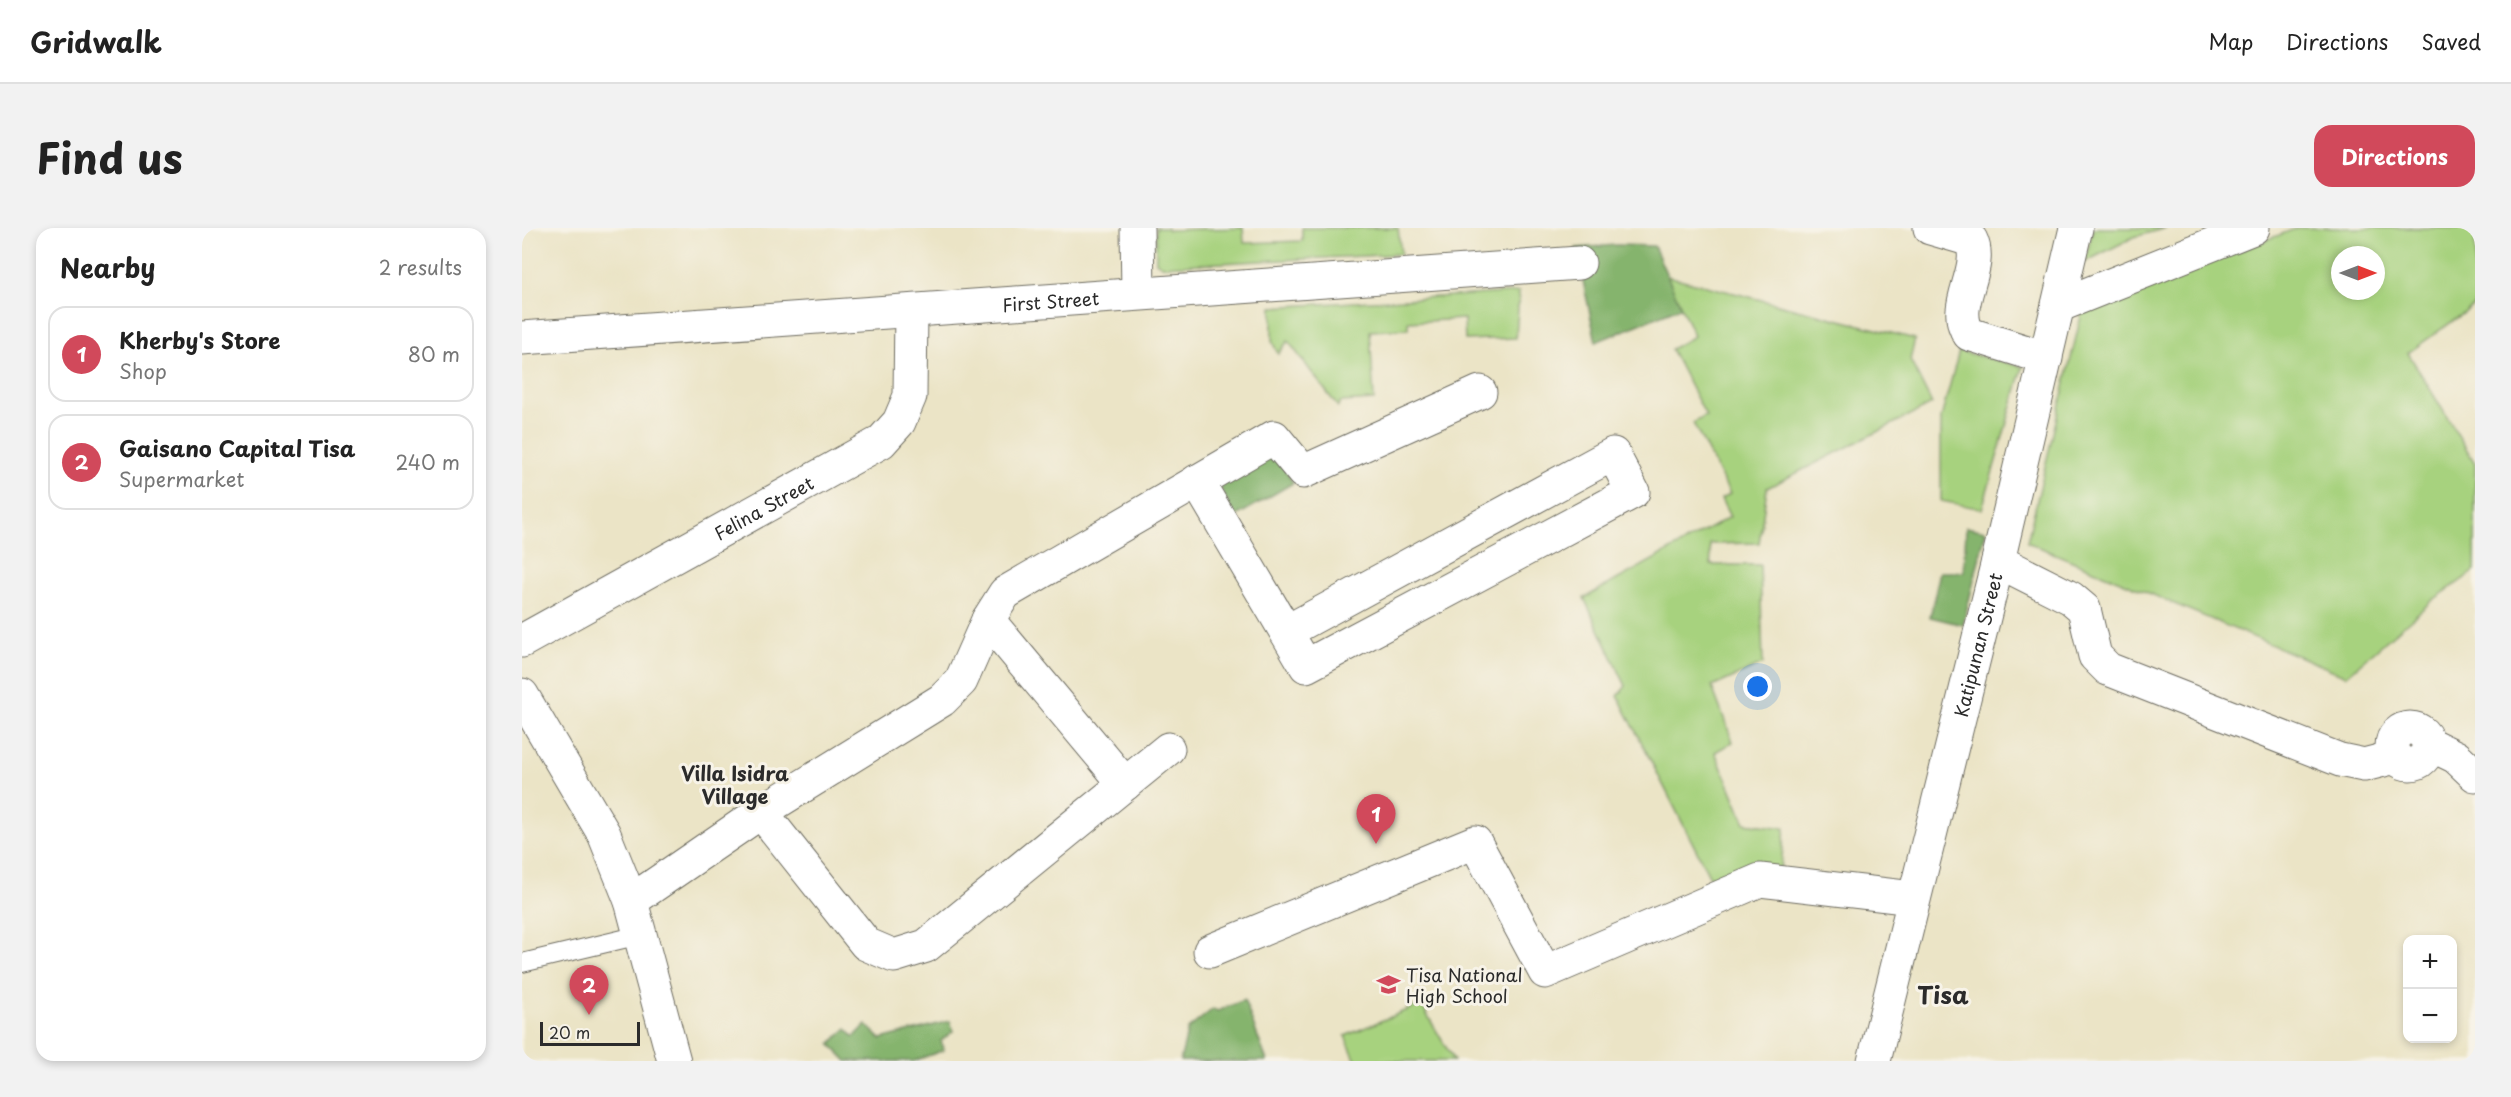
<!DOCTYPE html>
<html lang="en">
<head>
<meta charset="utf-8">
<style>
	body { margin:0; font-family:"Playpen Sans",sans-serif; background:#f2f2f2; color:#222 }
	.controls { position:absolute; right:18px; bottom:18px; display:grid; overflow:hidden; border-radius:12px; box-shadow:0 3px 9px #0003 }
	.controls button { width:54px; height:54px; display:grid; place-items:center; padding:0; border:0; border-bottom:2px solid #e0e0e0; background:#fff; color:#222; font:30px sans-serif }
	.compass { position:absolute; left:1809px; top:18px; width:54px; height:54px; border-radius:50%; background:#fff; box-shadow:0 3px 9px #0003; rotate:90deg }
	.scale { position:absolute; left:18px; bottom:15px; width:100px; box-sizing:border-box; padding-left:6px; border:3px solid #2b2b2b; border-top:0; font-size:16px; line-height:21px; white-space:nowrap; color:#2b2b2b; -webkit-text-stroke:4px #f7f3e8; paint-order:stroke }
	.you { position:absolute; left:1236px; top:459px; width:21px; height:21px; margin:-15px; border:4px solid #fff; border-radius:50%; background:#1a73e8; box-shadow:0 0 0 9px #1a73e833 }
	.badge { display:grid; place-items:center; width:39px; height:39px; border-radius:50%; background:#d1495b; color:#fff; font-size:20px; font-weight:700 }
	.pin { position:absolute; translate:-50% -50px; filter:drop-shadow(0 2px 3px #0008) }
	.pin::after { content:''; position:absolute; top:32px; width:21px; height:18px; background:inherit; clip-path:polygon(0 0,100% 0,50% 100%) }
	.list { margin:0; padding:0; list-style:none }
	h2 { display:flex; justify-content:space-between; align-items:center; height:78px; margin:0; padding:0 24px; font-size:26px }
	h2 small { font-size:20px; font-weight:400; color:#767676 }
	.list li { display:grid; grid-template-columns:39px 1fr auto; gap:18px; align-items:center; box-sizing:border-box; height:96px; margin:0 12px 12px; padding:0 12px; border:2px solid #e0e0e0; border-radius:18px }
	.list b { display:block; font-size:22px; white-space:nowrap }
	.list p { margin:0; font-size:20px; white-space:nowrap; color:#767676 }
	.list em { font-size:20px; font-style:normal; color:#767676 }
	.map { position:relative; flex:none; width:1953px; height:833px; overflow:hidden; border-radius:18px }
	header { display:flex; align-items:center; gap:36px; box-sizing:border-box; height:84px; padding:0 30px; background:#fff; border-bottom:2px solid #e0e0e0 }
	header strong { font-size:28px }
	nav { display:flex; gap:33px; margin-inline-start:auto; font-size:21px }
	.intro { display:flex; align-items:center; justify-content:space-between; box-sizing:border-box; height:144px; padding:0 36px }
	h1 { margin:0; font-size:42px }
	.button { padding:15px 27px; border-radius:18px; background:#d1495b; color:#fff; font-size:21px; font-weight:700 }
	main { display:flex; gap:36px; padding:0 36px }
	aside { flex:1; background:#fff; border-radius:18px; box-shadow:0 3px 9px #0003 }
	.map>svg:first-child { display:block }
	.green { fill:#a7d27e; stroke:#697e54; stroke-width:1.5; fill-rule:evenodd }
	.forest { fill:#85b46d; stroke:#58704c; stroke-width:1.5 }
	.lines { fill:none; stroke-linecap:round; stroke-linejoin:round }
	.service-casing { stroke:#6e6c61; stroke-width:20 }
	.minor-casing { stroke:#6e6c61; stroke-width:35 }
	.service { stroke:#fff; stroke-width:18 }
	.minor { stroke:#fff; stroke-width:33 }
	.labels { text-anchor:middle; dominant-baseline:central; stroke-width:6; stroke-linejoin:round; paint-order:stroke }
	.street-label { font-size:18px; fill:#2b2b2b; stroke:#f7f3e8 }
	.poi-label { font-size:18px; fill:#2b2b2b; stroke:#f7f3e8; text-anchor:start }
	.neighbourhood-label { font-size:20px; font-weight:bold; fill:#2b2b2b; stroke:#f7f3e8 }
	.district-label { font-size:24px; font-weight:bold; fill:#2b2b2b; stroke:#f7f3e8 }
</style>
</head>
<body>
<header>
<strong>Gridwalk</strong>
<nav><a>Map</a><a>Directions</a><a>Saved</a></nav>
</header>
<div class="intro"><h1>Find us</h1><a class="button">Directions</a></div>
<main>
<aside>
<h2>Nearby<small>2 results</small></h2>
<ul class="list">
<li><span class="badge">1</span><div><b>Kherby's Store</b><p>Shop</p></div><em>80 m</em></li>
<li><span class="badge">2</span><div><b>Gaisano Capital Tisa</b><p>Supermarket</p></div><em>240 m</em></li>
</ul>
</aside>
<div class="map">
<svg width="1953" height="833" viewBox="0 0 1953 833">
	<rect width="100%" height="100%" fill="#f7f3e8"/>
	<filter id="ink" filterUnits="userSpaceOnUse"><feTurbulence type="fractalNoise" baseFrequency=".0167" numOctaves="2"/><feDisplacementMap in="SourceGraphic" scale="12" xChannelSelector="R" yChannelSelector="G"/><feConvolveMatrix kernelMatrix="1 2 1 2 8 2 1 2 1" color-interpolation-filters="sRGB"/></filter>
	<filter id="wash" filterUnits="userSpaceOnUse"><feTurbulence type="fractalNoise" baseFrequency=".008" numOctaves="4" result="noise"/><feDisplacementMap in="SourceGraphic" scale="24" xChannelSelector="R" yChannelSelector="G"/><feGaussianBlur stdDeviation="1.35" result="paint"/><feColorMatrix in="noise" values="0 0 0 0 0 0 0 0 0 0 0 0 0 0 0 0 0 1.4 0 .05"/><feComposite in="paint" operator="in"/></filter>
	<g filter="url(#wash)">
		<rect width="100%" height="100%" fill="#ebe4c6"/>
		<g class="green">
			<path d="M634,0H645L646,2L721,0L722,15L780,13V0H876L879,26L640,38L634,34Z"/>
			<path d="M1571,0H1644L1612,9L1563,34Z"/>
			<path d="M1775,0H1953V77L1886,125L1953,235V343L1911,372L1824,448L1505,314L1560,84ZM1818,27H1854V63H1818Z"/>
			<path d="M1145,48L1393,111L1388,132L1410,176L1245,260L1237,315L1188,316L1189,337H1238L1241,436L1190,459L1211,514L1193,524L1223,595L1263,600L1259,639L1193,659L1096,468L1104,458L1062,370L1208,289L1199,271L1208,266L1171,195L1184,188L1149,121L1172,108Z"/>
			<path d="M997,64L994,110L943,112L942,91L886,94V101L848,103L852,172L818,174L816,179L766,113L756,126L750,113V79Z"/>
			<path d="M1437,123L1501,139L1460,281L1419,273V190Z"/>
			<path d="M899,776L932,833H834L823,808Z"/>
		</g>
		<g class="forest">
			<path d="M1095,17L1132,18L1159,79L1074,114L1054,20Z"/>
			<path d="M753,223L771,255L713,289L698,259Z"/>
			<path d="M1444,299L1464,303L1441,397L1408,389L1418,344H1442Z"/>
			<path d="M722,772L745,833H658L666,801L691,781L696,783Z"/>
			<path d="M428,793L431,803L419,813L422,822L392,833H325L308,816L324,801L332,809L344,797L359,811Z"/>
		</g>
	</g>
	<g filter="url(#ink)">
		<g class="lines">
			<defs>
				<path id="service" d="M0,735L118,707"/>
				<g id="minor">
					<path d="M615,0L616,65"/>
					<path d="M1408,0L1449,12C1463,41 1427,78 1447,106L1524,130"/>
					<path d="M1536,78L1731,0"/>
					<path id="s1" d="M0,110L1057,35"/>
					<path d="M675,253C711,314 748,376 784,438L1111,264L1091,226L764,404"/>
					<path d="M1476,333L1549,370L1562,381L1573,428L1586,441L1818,532L1842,537L1873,529"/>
					<path d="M466,392L603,556"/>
					<path id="s2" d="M0,413L359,214L377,194L388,168L389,83"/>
					<path d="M0,467L82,606L109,673L152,833"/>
					<circle cx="1888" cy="518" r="18"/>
					<path d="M1907,516L1934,529L1953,547"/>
					<path d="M239,584L344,716L372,728L404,718L646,521"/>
					<path d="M109,673L239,584L420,472L439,453L466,392L483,365L752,209L781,244L958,164"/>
					<path d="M688,723L953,614L1023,744L1238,652L1391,670"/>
					<path id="s3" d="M1352,833L1476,333L1554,0"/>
				</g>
			</defs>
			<use href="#service" class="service-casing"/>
			<use href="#minor" class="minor-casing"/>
			<use href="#service" class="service"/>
			<use href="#minor" class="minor"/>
		</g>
	</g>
	<defs>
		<symbol id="school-bare" viewBox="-9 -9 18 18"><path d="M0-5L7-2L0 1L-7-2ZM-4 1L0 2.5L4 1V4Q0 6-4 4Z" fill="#d1495b" stroke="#f7f3e8" stroke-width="2.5" paint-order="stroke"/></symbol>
	</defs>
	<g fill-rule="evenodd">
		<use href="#school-bare" x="850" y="740" width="33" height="33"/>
	</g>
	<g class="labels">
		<g class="street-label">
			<text stroke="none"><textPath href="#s1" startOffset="530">First Street</textPath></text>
			<text stroke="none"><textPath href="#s2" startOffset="276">Felina Street</textPath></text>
			<text stroke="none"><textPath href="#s3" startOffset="429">Katipunan Street</textPath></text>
		</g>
		<g class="poi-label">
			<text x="884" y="746">Tisa National<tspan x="884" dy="21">High School</tspan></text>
		</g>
		<g class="neighbourhood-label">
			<text x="213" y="545">Villa Isidra<tspan x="213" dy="23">Village</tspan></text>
		</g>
		<g class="district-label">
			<text x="1421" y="766">Tisa</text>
		</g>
	</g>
</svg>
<div class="controls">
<button>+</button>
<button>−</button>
</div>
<svg class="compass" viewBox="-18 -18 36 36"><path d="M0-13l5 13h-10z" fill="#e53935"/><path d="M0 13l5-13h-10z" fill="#767676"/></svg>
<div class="scale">20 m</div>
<div class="you"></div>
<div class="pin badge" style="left:854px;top:616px">1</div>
<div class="pin badge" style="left:67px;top:787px">2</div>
</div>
</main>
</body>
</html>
